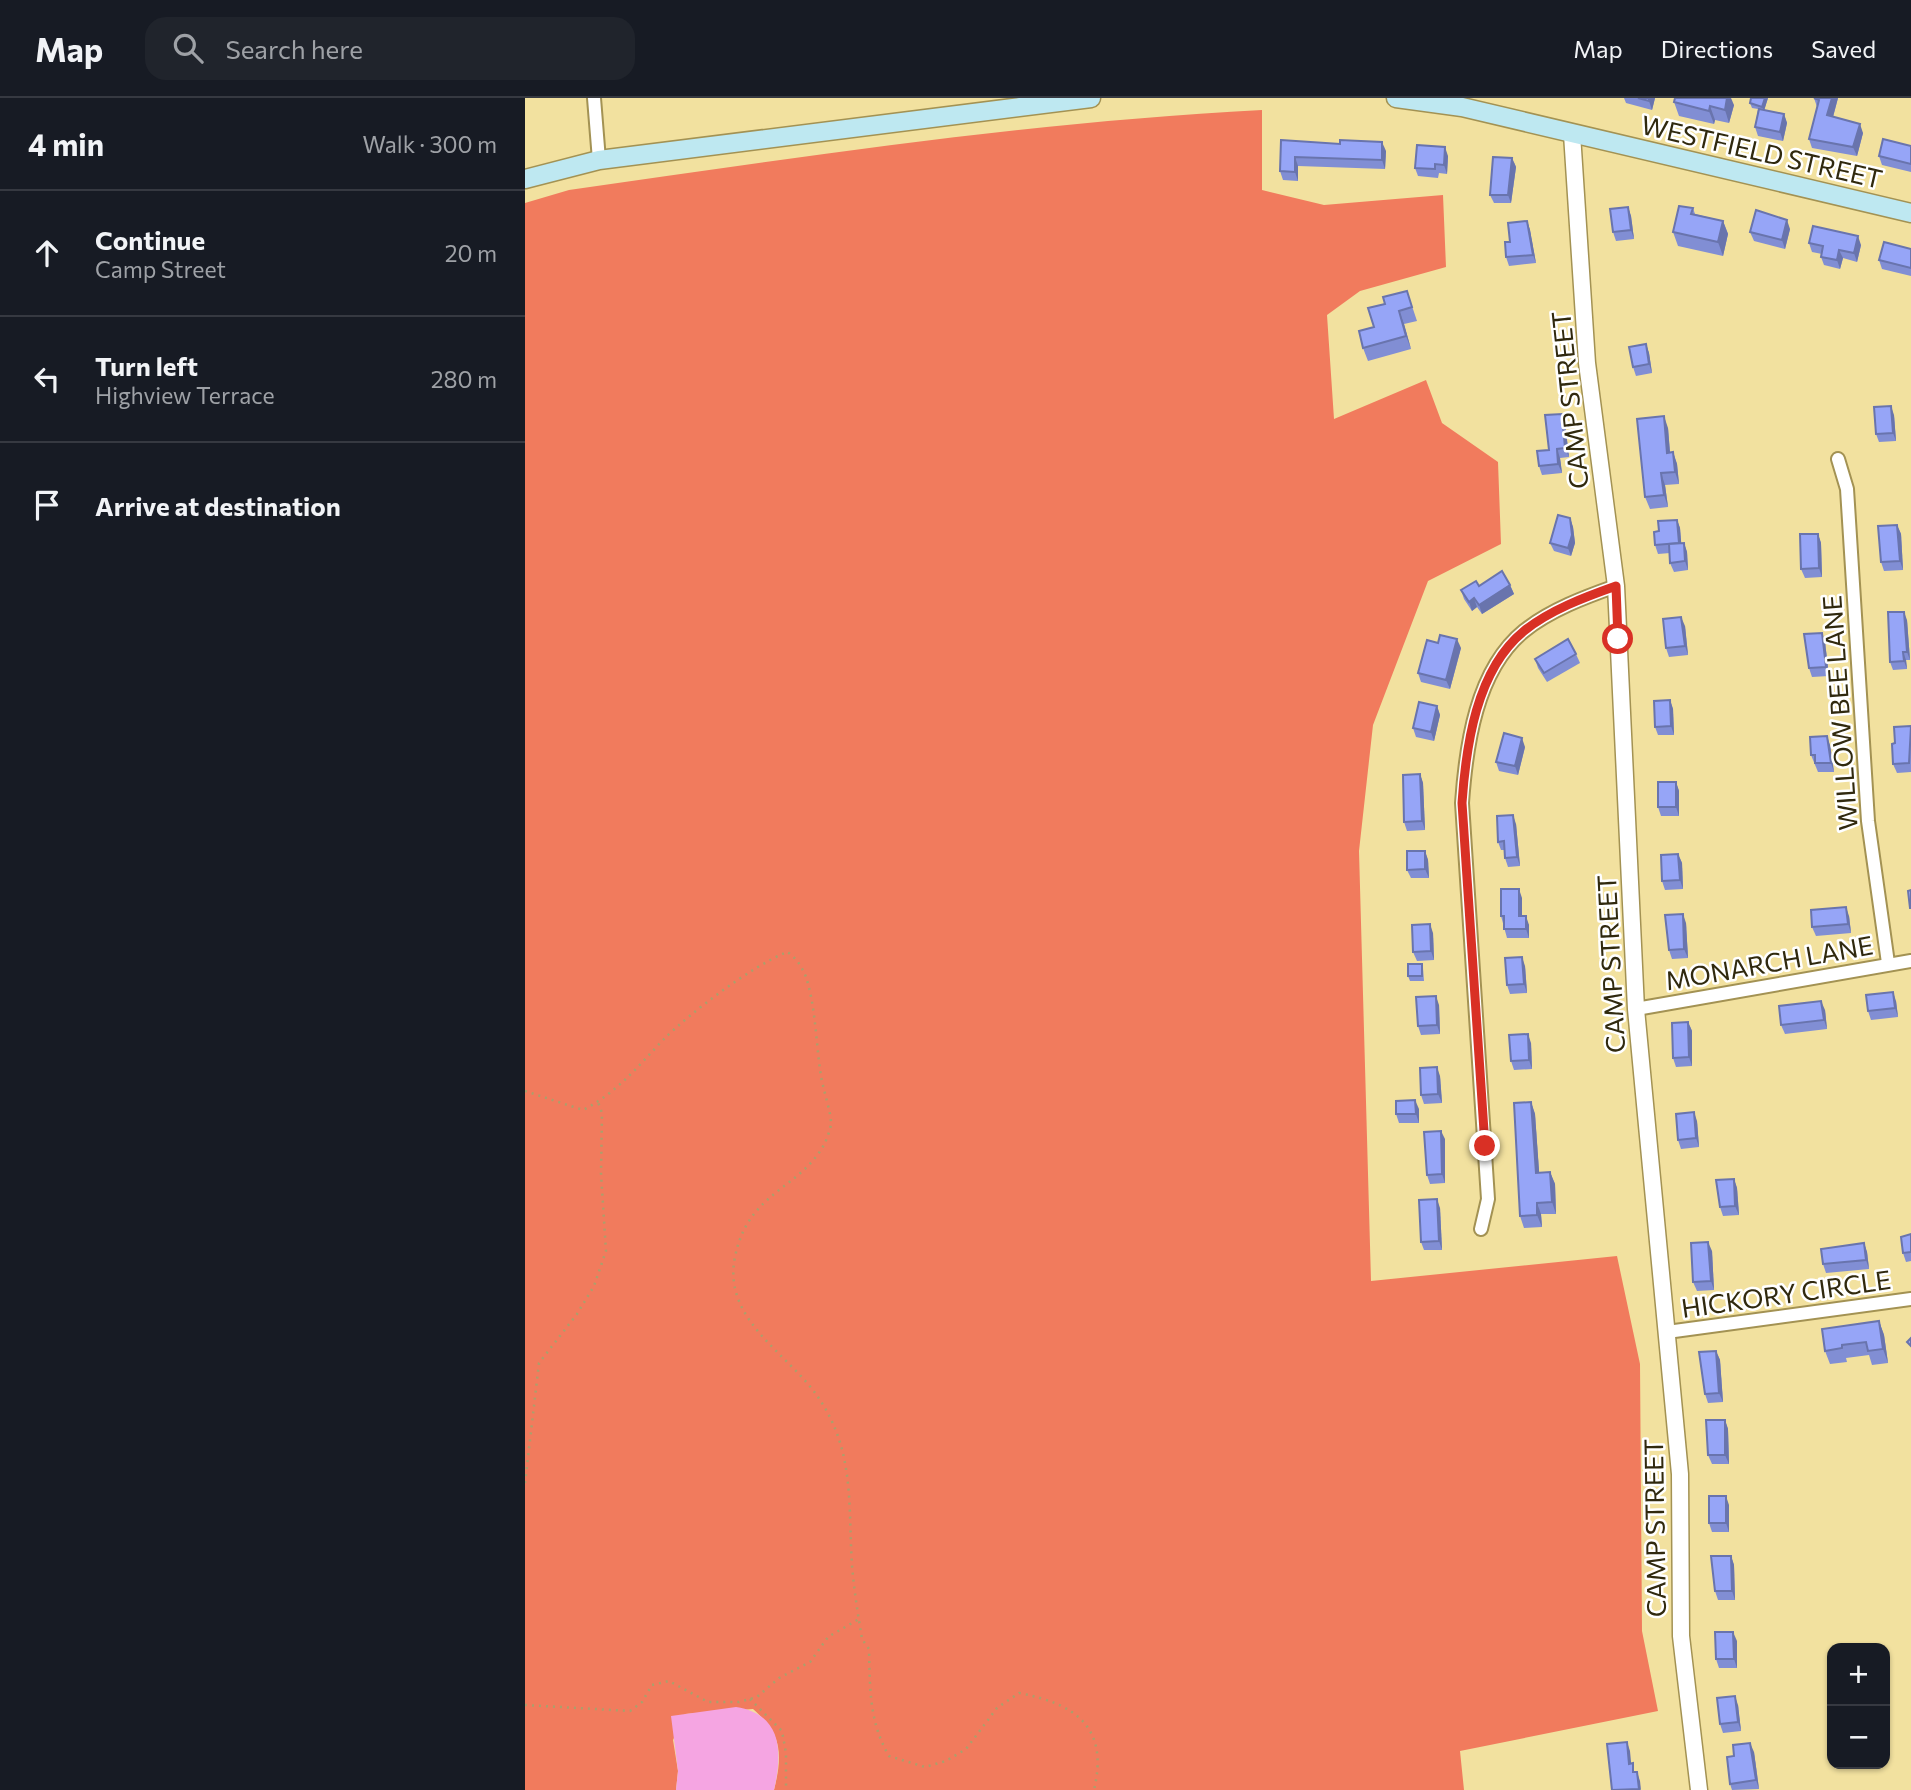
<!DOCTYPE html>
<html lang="en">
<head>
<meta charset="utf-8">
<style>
	body { margin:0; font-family:Commissioner,sans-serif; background:#20242c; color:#f1f3f6 }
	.controls { position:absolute; right:21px; bottom:21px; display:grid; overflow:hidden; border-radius:14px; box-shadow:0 2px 5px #0004 }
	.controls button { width:63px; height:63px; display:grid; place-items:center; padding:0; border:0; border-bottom:2px solid #363941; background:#171b24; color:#f1f3f6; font:35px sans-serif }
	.stop { position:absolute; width:21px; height:21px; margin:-16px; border:5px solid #d93025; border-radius:50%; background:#fff }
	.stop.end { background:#d93025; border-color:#fff; box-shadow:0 2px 7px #0008 }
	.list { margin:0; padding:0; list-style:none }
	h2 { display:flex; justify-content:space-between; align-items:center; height:91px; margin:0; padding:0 28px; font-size:30px }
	h2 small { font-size:23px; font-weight:400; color:#9ea1a6 }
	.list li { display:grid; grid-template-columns:46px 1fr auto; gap:21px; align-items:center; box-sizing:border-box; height:126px; padding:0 28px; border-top:2px solid #363941 }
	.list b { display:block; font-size:26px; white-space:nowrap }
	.list p { margin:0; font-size:23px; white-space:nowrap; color:#9ea1a6 }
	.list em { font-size:23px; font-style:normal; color:#9ea1a6 }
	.icon { flex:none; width:38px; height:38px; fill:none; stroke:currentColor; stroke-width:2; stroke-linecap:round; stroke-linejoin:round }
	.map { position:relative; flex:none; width:1386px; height:1692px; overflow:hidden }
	header { display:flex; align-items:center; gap:42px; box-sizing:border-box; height:98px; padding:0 35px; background:#171b24; border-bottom:2px solid #363941 }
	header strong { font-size:33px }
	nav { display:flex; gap:38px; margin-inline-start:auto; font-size:24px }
	.search { width:490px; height:63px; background:#20242c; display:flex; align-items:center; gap:18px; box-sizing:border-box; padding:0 24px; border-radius:21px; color:#9ea1a6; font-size:26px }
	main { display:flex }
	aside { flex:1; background:#171b24 }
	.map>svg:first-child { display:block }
	.forest { fill:#f17b5d }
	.water { fill:#f5a5e2 }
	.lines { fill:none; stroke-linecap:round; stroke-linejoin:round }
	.minor-casing { stroke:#a39253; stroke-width:16 }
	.tertiary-casing { stroke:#a39253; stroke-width:19 }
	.secondary-casing { stroke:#a39253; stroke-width:21 }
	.path { stroke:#ac9f6b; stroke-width:2.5; stroke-dasharray:2 5; stroke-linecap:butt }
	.minor { stroke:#fff; stroke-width:12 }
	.tertiary { stroke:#fff; stroke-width:16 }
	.secondary { stroke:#bee8f1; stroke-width:18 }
	.wall { fill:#818ed4 }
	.shaded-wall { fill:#6974ad }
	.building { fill:#96a5f7; stroke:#6974ad; stroke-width:2 }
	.route { stroke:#d93025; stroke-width:9 }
	.labels { text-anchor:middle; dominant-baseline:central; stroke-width:5; stroke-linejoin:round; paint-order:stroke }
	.street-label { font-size:26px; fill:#30290e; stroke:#fff }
</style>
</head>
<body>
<header>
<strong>Map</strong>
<div class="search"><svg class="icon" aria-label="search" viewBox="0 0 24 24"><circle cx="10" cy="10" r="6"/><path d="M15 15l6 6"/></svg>Search here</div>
<nav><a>Map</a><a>Directions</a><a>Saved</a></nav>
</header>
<main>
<aside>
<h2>4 min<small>Walk · 300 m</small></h2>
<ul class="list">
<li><svg class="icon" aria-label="ahead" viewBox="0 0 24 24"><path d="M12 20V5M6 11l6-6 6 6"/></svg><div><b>Continue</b><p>Camp Street</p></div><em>20 m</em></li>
<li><svg class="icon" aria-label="left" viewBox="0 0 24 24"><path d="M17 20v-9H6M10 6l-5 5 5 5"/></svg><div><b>Turn left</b><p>Highview Terrace</p></div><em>280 m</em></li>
<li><svg class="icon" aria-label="arrive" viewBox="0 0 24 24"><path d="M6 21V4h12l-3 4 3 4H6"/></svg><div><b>Arrive at destination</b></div></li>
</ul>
</aside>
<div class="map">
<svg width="1386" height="1692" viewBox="0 0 1386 1692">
	<rect width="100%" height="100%" fill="#f2e19f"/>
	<path class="forest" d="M737,12V92L799,107L918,97L921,169L835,193L802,217L809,321L901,282L917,325L973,364L976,446L903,483L848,627L834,753L846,1183L1092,1158L1115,1266L1117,1533L1133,1613L935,1653L939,1692H249C258,1656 257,1636 228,1611L160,1616L148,1642L153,1673L151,1692H0V105L44,92C275,59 504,24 737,12Z"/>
	<path class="water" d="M211,1609C257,1616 258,1654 249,1692H151L153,1673L146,1618Z"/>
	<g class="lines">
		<defs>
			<g id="minor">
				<path d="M69,0L74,62"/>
				<path d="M1313,361L1322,391L1343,723L1363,865"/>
				<path d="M1111,911L1386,863"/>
				<path d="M956,1131L963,1101L937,705C941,648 951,572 999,533C1025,512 1060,499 1091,488"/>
				<path d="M1142,1234L1386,1201"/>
			</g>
			<path id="tertiary" d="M1047,36L1062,265L1091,488L1111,911L1155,1376L1156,1538L1174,1692"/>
			<g id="secondary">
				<path d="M871,0L937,9L1386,115"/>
				<path d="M0,81L74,62L566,0"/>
			</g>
		</defs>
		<use href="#minor" class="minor-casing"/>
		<use href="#tertiary" class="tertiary-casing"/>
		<use href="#secondary" class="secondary-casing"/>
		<g class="path">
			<path d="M0,993L58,1012C93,994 113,968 139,941C166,914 227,868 262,854C271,859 277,869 281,879C291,910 291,947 296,978C298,991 306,1014 306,1025C306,1030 302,1040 300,1045C275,1092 223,1093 210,1159C197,1222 263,1255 293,1299C330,1353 323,1406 327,1467C329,1492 333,1517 337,1541L344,1551C345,1590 344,1624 364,1658L400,1669L421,1663L441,1651L472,1610L494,1595C551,1606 584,1629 569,1692"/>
			<path d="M0,1385L14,1265L52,1216L69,1188L81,1153L76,1076L77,1015L73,1004"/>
			<path d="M225,1601L257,1633L261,1655V1692"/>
			<path d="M0,1607L105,1613L117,1604L127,1587L144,1583L183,1604H214L232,1599L254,1580L285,1564L303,1539L334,1521"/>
		</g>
		<use href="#minor" class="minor"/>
		<use href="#tertiary" class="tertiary"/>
		<use href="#secondary" class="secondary"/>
	</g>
	<g class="wall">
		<path d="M1099,0H1130L1127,12L1101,5Z"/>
		<path d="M1226,0H1243L1239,12L1259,16L1262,25L1258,43L1233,38L1230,29L1233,11L1227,10L1225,5Z"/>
		<path d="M1289,0H1313L1308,19L1338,35L1332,58L1287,50L1284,41L1292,9Z"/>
		<path d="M1149,4L1209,7L1204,25L1190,22L1189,26L1154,18Z"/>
		<path d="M756,42L861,53L860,71L773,68V83L758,82L755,73Z"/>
		<path d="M1386,48V74L1357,67L1354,58Z"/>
		<path d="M923,58L922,76L914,75L913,80L893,78L890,70Z"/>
		<path d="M987,60L991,69L986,105H969L965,97Z"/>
		<path d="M1103,109L1106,118L1109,141L1091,143L1088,134Z"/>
		<path d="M1168,110L1170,116L1198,123L1203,136L1198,158L1153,148L1148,134Z"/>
		<path d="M1002,123L1005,132L1011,165L984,168L981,159L985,144Z"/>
		<path d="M1265,131L1260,151L1229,143L1225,134Z"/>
		<path d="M1284,145L1336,147L1332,164L1318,160L1315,171L1299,167L1296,159L1297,156L1287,154Z"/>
		<path d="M1386,151V178L1357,171L1354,162Z"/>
		<path d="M882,193L892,223L879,226L886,251L843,263L838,250L860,206Z"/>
		<path d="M1121,246L1124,255L1127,275L1111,278L1108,269Z"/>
		<path d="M1369,317L1371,343L1354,344L1351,336Z"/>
		<path d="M1040,325L1044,359L1035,360L1037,375L1017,377L1014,368Z"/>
		<path d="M1143,330L1145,355L1148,354L1152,366L1154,386L1140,387L1143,409L1125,411L1120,399Z"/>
		<path d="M1045,420L1048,429L1050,445L1046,458L1029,453L1025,445Z"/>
		<path d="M1152,422L1155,430L1156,445H1159L1162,454L1163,472L1149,474L1145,465V455L1133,456L1130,447L1134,433Z"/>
		<path d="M1372,427L1376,436L1378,472L1359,473L1356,464Z"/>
		<path d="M1293,436L1296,445L1297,479L1280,480L1276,471Z"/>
		<path d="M985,487L989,496L957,516L952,509L947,513L939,501L936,492L954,488Z"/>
		<path d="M1382,522L1385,562H1381L1382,571L1368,572L1365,564Z"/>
		<path d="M1160,528L1163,557L1144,559L1141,550Z"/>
		<path d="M1300,544L1304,578L1287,579L1284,570Z"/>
		<path d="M913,545L936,550L925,591L896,584L893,575Z"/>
		<path d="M1051,556L1055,565L1022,584L1013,570L1010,561Z"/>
		<path d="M1145,602L1148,611L1149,637H1133L1130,629Z"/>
		<path d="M912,608L915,617L909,643L891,639L888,630Z"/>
		<path d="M1386,628V674L1372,675L1368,666L1370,645Z"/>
		<path d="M1305,647L1309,674H1293L1286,657Z"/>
		<path d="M1000,649L993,677L974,673L971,664Z"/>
		<path d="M895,676L898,685L900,732L882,733L879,724Z"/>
		<path d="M1151,684L1154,693V718H1136L1133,709Z"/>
		<path d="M991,726L995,768L983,769L980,760L979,752H976L973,744Z"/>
		<path d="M900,753L903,762L904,780H886L882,772Z"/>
		<path d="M1153,756L1157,765L1158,791L1140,792L1137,783Z"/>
		<path d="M997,800V818L1004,827V840H982L976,818Z"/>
		<path d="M1324,818L1326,835L1291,838L1287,829Z"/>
		<path d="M1161,825L1163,860L1147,861L1144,852Z"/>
		<path d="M908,835L909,862L892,863L888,854Z"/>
		<path d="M897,866L898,870L899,883H885L883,878Z"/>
		<path d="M1000,868L1002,895L985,896L982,887Z"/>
		<path d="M1371,903L1373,919L1346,922L1343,913Z"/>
		<path d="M914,907L915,936L896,937L893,928Z"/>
		<path d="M1300,912L1302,931L1260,936L1256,927Z"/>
		<path d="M1163,924L1167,933V968L1151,969L1148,960Z"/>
		<path d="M1006,945L1007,971L989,972L986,963Z"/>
		<path d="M915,978L917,1005L899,1006L896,997Z"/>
		<path d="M1006,1004L1010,1016L1014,1074H1025L1030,1086L1031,1116H1016L1017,1129L999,1130L995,1118Z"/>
		<path d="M894,1011V1025H874L871,1016Z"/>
		<path d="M1172,1023L1174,1049L1156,1051L1153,1042Z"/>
		<path d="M920,1041V1085L905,1086L902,1077Z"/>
		<path d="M1209,1081L1212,1090L1214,1117L1198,1118L1195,1109Z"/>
		<path d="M915,1110L917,1152H899L896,1144Z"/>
		<path d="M1386,1136V1163L1381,1164L1378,1155Z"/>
		<path d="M1339,1145L1342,1154L1344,1171L1301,1175L1298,1166Z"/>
		<path d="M1187,1153L1189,1192L1172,1193L1168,1184Z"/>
		<path d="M1354,1223L1359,1237L1363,1265L1347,1267L1344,1257L1321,1260L1322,1264L1305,1266L1300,1253Z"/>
		<path d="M1191,1253L1195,1262L1198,1304L1183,1305L1180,1296Z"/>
		<path d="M1200,1322L1203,1331L1204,1366H1187L1183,1357Z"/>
		<path d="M1204,1407V1434H1187L1184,1425Z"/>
		<path d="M1206,1458L1209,1467L1210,1502H1193L1190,1493Z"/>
		<path d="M1212,1543V1570H1194L1191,1561Z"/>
		<path d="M1213,1607L1216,1633L1198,1635L1195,1626Z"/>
		<path d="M1229,1654L1234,1691L1207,1692L1205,1686Z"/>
	</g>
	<g class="shaded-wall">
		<path d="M1124,0H1130L1127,12L1124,3Z"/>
		<path d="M1202,0H1206L1209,7L1204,25L1200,12Z"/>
		<path d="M1240,0H1243L1239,13L1237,9Z"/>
		<path d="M1307,0H1313L1306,26L1302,17Z"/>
		<path d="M1185,8L1190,22L1189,26L1184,13Z"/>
		<path d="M1259,16L1262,25L1258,43L1255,34Z"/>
		<path d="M1335,26L1338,35L1332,58L1328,49Z"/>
		<path d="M857,44L861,53L860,71L857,62Z"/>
		<path d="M920,49L923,58L922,76L919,67Z"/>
		<path d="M770,59L773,68V83L770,74Z"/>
		<path d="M987,60L991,69L986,105L983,97Z"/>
		<path d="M1103,109L1106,118L1109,141L1106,132Z"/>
		<path d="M1262,122L1265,131L1260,151L1257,142Z"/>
		<path d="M1002,123L1005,132L1011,165L1008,157Z"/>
		<path d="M1198,123L1203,136L1198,158L1193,144Z"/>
		<path d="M1333,138L1336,147L1332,164L1329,155Z"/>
		<path d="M1314,152L1318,160L1315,171L1312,162Z"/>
		<path d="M874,213L879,226L886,251L881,238Z"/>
		<path d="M1121,246L1124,255L1127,275L1124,266Z"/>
		<path d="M1366,308L1369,317L1371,343L1368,335Z"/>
		<path d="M1037,316L1040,325L1044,359L1040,350Z"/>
		<path d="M1139,318L1143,330L1146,367L1142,355Z"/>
		<path d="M1032,351L1035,360L1037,375L1033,366Z"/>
		<path d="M1148,354L1152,366L1154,386L1150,374Z"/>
		<path d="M1136,375L1140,387L1143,409L1139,397Z"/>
		<path d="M1045,420L1048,429L1050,445L1046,458L1043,450Z"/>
		<path d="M1152,422L1155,430L1157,454L1154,445Z"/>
		<path d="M1372,427L1376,436L1378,472L1375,463Z"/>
		<path d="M1293,436L1296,445L1297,479L1294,470Z"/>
		<path d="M1159,445L1162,454L1163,472L1160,463Z"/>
		<path d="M985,487L989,496L957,516L954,507Z"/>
		<path d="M949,500L952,509L947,513L944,504Z"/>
		<path d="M1379,514L1382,522L1385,562L1382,554Z"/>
		<path d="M1156,519L1160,528L1163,557L1160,548Z"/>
		<path d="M1297,535L1300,544L1304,578L1301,569Z"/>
		<path d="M932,541L936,550L925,591L921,582Z"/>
		<path d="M1378,554L1381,562L1382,571L1379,563Z"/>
		<path d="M1145,602L1148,611L1149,637L1146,628Z"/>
		<path d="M912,608L915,617L909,643L906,634Z"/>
		<path d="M1302,638L1305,647L1309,674L1306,665Z"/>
		<path d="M997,640L1000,649L993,677L990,668Z"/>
		<path d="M895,676L898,685L900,732L897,723Z"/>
		<path d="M1151,684L1154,693V718L1151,709Z"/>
		<path d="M988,717L991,726L995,768L992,759Z"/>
		<path d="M900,753L903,762L904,780L900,771Z"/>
		<path d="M1153,756L1157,765L1158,791L1155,782Z"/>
		<path d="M994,791L997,800V827L994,818Z"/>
		<path d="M1321,809L1324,818L1326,835L1323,826Z"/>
		<path d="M1158,816L1161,825L1163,860L1159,851Z"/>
		<path d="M1001,818L1004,827V840L1001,831Z"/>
		<path d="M905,826L908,835L909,862L906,853Z"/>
		<path d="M997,859L1000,868L1002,895L999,886Z"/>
		<path d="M1368,894L1371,903L1373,919L1370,910Z"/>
		<path d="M911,898L914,907L915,936L912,927Z"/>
		<path d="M1296,903L1300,912L1302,931L1299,922Z"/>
		<path d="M1163,924L1167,933V968L1164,959Z"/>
		<path d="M1003,936L1006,945L1007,971L1004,962Z"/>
		<path d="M912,969L915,978L917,1005L913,996Z"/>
		<path d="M890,1002L894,1011V1025L891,1016Z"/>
		<path d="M1006,1004L1010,1016L1015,1086L1011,1075Z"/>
		<path d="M1169,1014L1172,1023L1174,1049L1171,1040Z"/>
		<path d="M916,1033L920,1041V1085L917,1076Z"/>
		<path d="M1025,1074L1030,1086L1031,1116L1027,1104Z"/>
		<path d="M1209,1081L1212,1090L1214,1117L1210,1108Z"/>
		<path d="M912,1101L915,1110L917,1152L914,1143Z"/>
		<path d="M1012,1105L1016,1116L1017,1129L1012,1117Z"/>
		<path d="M1183,1144L1187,1153L1189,1192L1186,1183Z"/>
		<path d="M1339,1145L1342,1154L1344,1171L1341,1162Z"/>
		<path d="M1354,1223L1359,1237L1363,1265L1358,1251Z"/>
		<path d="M1191,1253L1195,1262L1198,1304L1194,1295Z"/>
		<path d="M1200,1322L1203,1331L1204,1366L1200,1357Z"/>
		<path d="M1201,1398L1204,1407V1434L1201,1425Z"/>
		<path d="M1206,1458L1209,1467L1210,1502L1207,1493Z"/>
		<path d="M1208,1534L1212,1543V1570L1209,1561Z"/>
		<path d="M1210,1598L1213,1607L1216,1633L1213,1624Z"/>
		<path d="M1102,1644L1105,1653L1107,1675L1104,1666Z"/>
		<path d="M1225,1645L1229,1654L1234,1691L1231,1682Z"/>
		<path d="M1112,1674L1115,1683L1116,1692L1114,1691Z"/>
	</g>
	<g class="building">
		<path d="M1113,0H1124V3Z"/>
		<path d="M1150,0H1202L1200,12L1185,8L1184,13L1149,4Z"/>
		<path d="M1226,0H1240L1237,9L1225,5Z"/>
		<path d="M1289,0H1307L1302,17L1335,26L1328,49L1284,41L1294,2Z"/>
		<path d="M1234,11L1259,16L1255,34L1230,29Z"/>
		<path d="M1358,41L1386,48V66L1354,58Z"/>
		<path d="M756,42L815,46V42L857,44V62L770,59V74L755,73Z"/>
		<path d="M892,47L920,49L919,67L910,66V71L890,70Z"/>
		<path d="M968,59L987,60L983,97H965Z"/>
		<path d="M1154,108L1168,110L1166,116L1198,123L1193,144L1148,134Z"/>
		<path d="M1103,109L1106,132L1088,134L1085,111Z"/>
		<path d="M1231,112L1262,122L1257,142L1225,134Z"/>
		<path d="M1002,123L1008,157L981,159L980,144H985L983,125Z"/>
		<path d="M1288,128L1333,138L1329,155L1314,152L1312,162L1296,159L1298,148L1284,145Z"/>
		<path d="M1359,144L1386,151V170L1354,162Z"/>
		<path d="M882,193L887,209L874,213L881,238L838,250L834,233L849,229L843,210L860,206L858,199Z"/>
		<path d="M1121,246L1124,266L1108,269L1104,249Z"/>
		<path d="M1366,308L1368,335L1351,336L1349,309Z"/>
		<path d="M1037,316L1040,350L1032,351L1033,366L1014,368L1012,353L1024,352L1020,317Z"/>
		<path d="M1139,318L1142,355L1148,354L1150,374L1136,375L1139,397L1120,399L1112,321Z"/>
		<path d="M1033,417L1045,420L1047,437L1043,450L1025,445Z"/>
		<path d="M1152,422L1154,445L1130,447L1129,434L1134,433L1133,423Z"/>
		<path d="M1372,427L1375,463L1356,464L1353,428Z"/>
		<path d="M1275,436H1293L1294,470L1276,471Z"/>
		<path d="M1159,445L1160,463L1145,465L1144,446Z"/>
		<path d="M977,473L985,487L954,507L949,500L944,504L936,492L951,483L954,488Z"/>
		<path d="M1363,514H1379L1382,554H1378L1379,563L1365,564Z"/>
		<path d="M1156,519L1160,548L1141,550L1138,521Z"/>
		<path d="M1297,535L1301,569L1284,570L1279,536Z"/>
		<path d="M915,537L932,541L921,582L893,575L902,542L913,545Z"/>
		<path d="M1043,541L1051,556L1019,575L1010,561Z"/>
		<path d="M1145,602L1146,628L1130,629L1129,603Z"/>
		<path d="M894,604L912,608L906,634L888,630Z"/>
		<path d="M1386,628L1384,665L1368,666L1367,646L1370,645L1369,629Z"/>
		<path d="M979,635L997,640L990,668L971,664Z"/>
		<path d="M1302,638L1306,665H1290V657H1286L1285,639Z"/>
		<path d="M895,676L897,723L879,724L878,677Z"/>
		<rect x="1133" y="684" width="18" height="25"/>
		<path d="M988,717L992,759L980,760L979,743L973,744L972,718Z"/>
		<path d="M882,753H900V771L882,772Z"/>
		<path d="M1153,756L1155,782L1137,783L1136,757Z"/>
		<path d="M976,791H994V818H1001V831H979V818H976Z"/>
		<path d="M1386,792V810H1385L1383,793Z"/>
		<path d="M1321,809L1323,826L1287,829L1286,812Z"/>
		<path d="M1158,816L1159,851L1144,852L1140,817Z"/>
		<path d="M905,826L906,853L888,854L887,827Z"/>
		<path d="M997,859L999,886L982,887L980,860Z"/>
		<rect x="883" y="866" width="14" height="12"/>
		<path d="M1368,894L1370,910L1343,913L1341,897Z"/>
		<path d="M911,898L912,927L893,928L891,899Z"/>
		<path d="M1296,903L1299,922L1256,927L1254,908Z"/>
		<path d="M1163,924L1164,959L1148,960L1147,925Z"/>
		<path d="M1003,936L1004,962L986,963L984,937Z"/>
		<path d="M912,969L913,996L896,997L895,970Z"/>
		<path d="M890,1002L891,1016H871V1003Z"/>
		<path d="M1006,1004L1011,1075L1025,1074L1027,1104L1012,1105V1117L995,1118L989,1005Z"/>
		<path d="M1169,1014L1171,1040L1153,1042L1151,1016Z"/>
		<path d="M916,1033L917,1076L902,1077L899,1034Z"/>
		<path d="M1209,1081L1210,1108L1195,1109L1191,1082Z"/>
		<path d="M912,1101L914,1143L896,1144L894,1102Z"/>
		<path d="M1386,1136V1154L1378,1155L1376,1139Z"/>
		<path d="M1183,1144L1186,1183L1168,1184L1166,1145Z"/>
		<path d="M1339,1145L1341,1162L1298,1166L1296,1151Z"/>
		<path d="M1354,1223L1358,1251L1343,1253L1341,1244L1317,1247V1250L1300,1253L1297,1231Z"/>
		<path d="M1386,1240V1248L1382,1244Z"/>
		<path d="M1191,1253L1194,1295L1180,1296L1174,1254Z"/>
		<path d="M1181,1322H1200V1357H1183Z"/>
		<rect x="1184" y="1398" width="17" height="27"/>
		<path d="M1186,1458H1206L1207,1493H1190Z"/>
		<path d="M1190,1534H1208L1209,1561H1191Z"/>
		<path d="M1210,1598L1213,1624L1195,1626L1192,1600Z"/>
		<path d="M1102,1644L1104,1666L1108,1665V1674H1112L1114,1691L1087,1692L1082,1646Z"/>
		<path d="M1225,1645L1231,1682L1205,1686L1202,1659L1209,1658L1208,1647Z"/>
	</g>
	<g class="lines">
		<path class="route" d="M960,1048L937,705C941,648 951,572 999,533C1025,512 1060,499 1091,488L1093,541"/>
	</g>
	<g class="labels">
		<g class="street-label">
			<text transform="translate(1237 53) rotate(13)">WESTFIELD STREET</text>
			<text transform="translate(1044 302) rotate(-96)">CAMP STREET</text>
			<text transform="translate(1314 615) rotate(-94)">WILLOW BEE LANE</text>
			<text transform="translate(1244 864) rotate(-10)">MONARCH LANE</text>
			<text transform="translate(1085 866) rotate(-93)">CAMP STREET</text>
			<text transform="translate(1261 1195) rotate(-8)">HICKORY CIRCLE</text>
			<text transform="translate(1129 1430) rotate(-91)">CAMP STREET</text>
		</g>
	</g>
</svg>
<div class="controls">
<button>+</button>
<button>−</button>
</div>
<div class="stop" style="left:1093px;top:541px"></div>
<div class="stop end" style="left:960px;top:1048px"></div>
</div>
</main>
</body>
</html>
